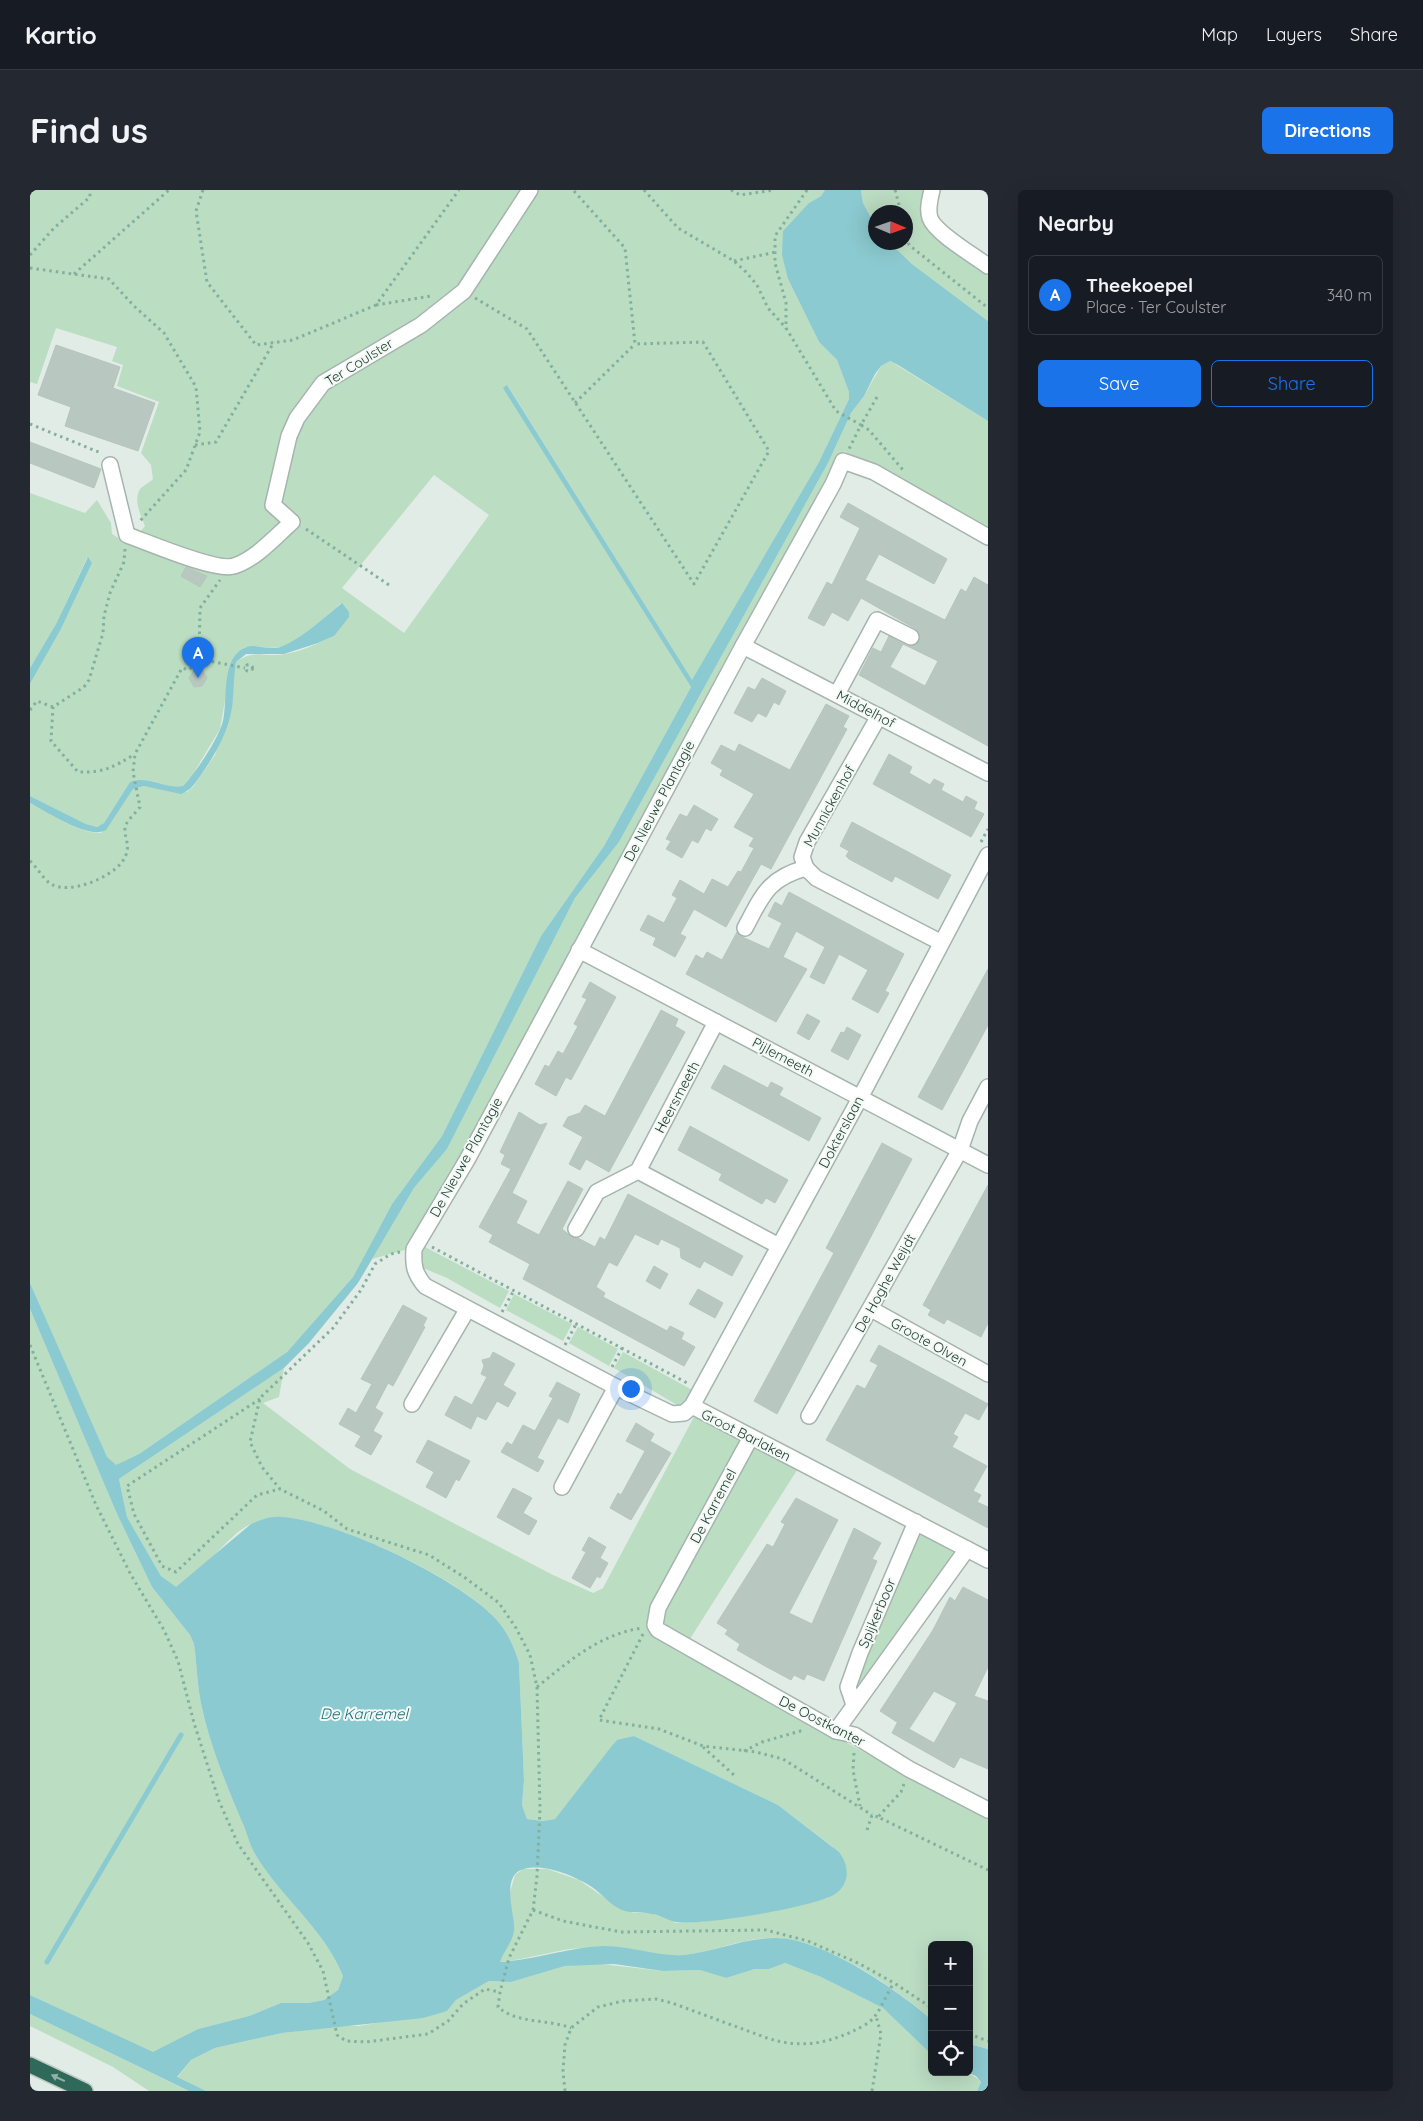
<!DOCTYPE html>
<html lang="en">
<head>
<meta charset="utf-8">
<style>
	body { margin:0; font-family:Quicksand,sans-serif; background:#242831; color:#f1f3f6 }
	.controls { position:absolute; right:15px; bottom:15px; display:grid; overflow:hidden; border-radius:8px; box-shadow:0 5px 20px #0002 }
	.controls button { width:45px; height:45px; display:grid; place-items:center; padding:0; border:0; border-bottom:1px solid #363941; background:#171b24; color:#f1f3f6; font:25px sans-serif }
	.compass { position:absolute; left:838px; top:15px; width:45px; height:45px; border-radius:50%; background:#171b24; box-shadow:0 5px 20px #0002; rotate:92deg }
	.you { position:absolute; left:600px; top:1198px; width:18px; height:18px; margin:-12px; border:4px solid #fff; border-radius:50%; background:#1a73e8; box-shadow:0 0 0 8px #1a73e833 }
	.badge { display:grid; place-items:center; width:32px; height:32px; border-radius:50%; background:#1a73e8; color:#fff; font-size:16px; font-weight:700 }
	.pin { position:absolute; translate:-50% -41px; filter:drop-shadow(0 1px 2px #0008) }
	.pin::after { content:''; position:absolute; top:26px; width:18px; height:15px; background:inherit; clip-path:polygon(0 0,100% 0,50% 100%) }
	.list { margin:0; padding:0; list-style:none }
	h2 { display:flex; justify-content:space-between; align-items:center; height:65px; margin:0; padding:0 20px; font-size:21px }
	h2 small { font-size:16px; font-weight:400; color:#9ea1a6 }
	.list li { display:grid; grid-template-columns:32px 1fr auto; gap:15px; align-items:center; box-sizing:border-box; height:80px; margin:0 10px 10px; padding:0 10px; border:1px solid #363941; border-radius:8px }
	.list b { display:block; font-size:19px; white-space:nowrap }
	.list p { margin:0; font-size:16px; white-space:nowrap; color:#9ea1a6 }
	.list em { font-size:16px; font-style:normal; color:#9ea1a6 }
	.actions { display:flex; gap:10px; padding:15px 20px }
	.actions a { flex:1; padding:11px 0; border:1px solid #1a73e8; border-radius:8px; text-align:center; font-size:18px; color:#1a73e8 }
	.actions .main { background:#1a73e8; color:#fff }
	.icon { flex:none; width:28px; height:28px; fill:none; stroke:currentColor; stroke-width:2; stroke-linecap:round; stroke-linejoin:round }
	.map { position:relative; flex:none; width:958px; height:1901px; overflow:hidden; border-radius:8px }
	header { display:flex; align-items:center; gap:30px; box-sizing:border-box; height:70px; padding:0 25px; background:#171b24; border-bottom:1px solid #363941 }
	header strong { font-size:24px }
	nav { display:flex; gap:28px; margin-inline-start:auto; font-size:18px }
	.intro { display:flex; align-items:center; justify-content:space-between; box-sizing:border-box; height:120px; padding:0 30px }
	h1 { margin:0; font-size:35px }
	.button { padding:12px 22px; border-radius:8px; background:#1a73e8; color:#fff; font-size:18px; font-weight:700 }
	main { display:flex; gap:30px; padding:0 30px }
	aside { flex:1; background:#171b24; border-radius:8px; box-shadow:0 5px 20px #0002 }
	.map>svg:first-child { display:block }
	.green { fill:#bbddc2; fill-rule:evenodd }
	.water { fill:#8bcad0 }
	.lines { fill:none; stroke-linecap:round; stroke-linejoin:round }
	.stream { stroke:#8bcad0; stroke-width:5 }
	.building { fill:#b8c7c0; stroke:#b5c6bd; fill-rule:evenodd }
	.minor-casing { stroke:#a5b4ae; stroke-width:18 }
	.highway-casing { stroke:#c1c9c6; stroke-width:18 }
	.path { stroke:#83af9e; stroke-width:3; stroke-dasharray:2.5 4; stroke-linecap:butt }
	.minor { stroke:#fff; stroke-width:15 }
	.highway { stroke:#2f6959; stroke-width:15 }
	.oneway { fill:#91b1a7 }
	.labels { text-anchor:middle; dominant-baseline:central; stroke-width:4; stroke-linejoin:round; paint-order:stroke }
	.street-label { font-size:14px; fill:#223d34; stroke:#f3f9f5 }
	.water-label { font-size:15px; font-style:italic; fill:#1d6f78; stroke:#f3f9f5 }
</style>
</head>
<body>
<header>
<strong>Kartio</strong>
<nav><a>Map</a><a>Layers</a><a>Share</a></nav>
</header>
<div class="intro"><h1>Find us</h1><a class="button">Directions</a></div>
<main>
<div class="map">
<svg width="958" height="1901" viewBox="0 0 958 1901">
	<rect width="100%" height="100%" fill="#e2ece7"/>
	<g class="green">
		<path d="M0,0H795L791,6L779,13L758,89L789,152L807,170L819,202V209L789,272L662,491L478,196L474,198L661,497L574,656L511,746L412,946L362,1014L323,1087L257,1162L109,1264L85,1276L77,1268L0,1093V613C21,624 47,643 71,643L103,599L114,596L157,602L163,597L185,565L203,507L202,492L206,472C222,460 230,466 247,465C266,464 287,454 304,446L311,413C298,424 267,453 251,457C238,460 225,453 213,458L199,487L190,539L163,584L153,596C133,600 123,585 100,592L74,633L67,637L56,634L0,606V494L31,439L62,373L57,368L26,434L0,478V303L55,323L67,310L81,333L82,344L99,355L115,336C111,326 103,310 110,299C113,296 120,292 123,289L121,275L111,263L129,212L87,196L93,175L82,171L87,157L26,138L7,194L0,192ZM404,285L459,325L374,443L312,398Z"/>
		<path d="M831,0H895V35L958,86V131L882,74L860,53L876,52V22H846L845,35L833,13Z"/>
		<path d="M860,171L958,231V340L814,261L609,642L548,745L382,1058L342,1069L384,998L417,959L545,708L589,652L798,273L821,223L834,206L851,176Z"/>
		<path d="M395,1057L479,1101L470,1118L417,1088L386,1075Z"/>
		<path d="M484,1104L542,1134L533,1151L476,1120Z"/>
		<path d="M0,1119L87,1324L122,1397L160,1445L164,1454C167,1475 167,1497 172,1518C181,1558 196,1594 212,1632C217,1642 219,1654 225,1664C250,1707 293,1737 313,1786L308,1800L294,1810L278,1813H251L219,1826L168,1839L123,1863L0,1805Z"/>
		<path d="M548,1137L588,1159L579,1176L539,1153Z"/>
		<path d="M593,1162L666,1202L658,1214L649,1216L584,1178Z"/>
		<path d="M254,1178L249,1207L233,1213L320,1279L523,1385L563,1403L573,1398L665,1225L712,1251L621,1421C613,1445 628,1447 645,1460L958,1629V1859L939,1854V1755H902V1830C866,1798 796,1750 747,1748C717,1746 683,1762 654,1765C620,1768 585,1757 552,1758C526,1759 497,1770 469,1772L484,1741L479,1706L485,1685L493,1679H517L549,1690L591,1719L603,1723H621L646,1733L678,1731L732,1723L798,1708L803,1657L748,1615L604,1546L587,1551L525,1629L513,1631L497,1629L492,1615L494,1590L489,1473C485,1458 477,1441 466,1429C427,1387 324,1340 267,1329C259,1328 229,1331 221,1334C206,1340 188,1362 176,1374C167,1382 156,1390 146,1398L131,1386L97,1327L89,1289Z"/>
		<path d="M723,1255L769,1277L658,1452L642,1444L633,1431L636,1420Z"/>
		<path d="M889,1340L927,1361L827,1502C822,1478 876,1370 889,1340Z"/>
		<path d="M562,1773L633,1781L670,1780L696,1788L725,1779H739L755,1773L791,1787L853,1818L902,1865V1882C919,1882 939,1878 951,1892L947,1901H176L147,1888L161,1870L185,1858L252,1843L310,1836H329L417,1821L426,1810L459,1791L481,1792L535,1776Z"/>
		<path d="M0,1824L144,1894L159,1901H119L83,1877L0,1836Z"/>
	</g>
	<g class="water">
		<path d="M795,0H831L833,13L845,35L846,52L860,53L882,74L958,131V231L868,175L860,171L851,176L845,184L834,206L821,223L798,273L589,652L545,708L417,959L384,998L328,1093L279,1153L254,1178L89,1289L97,1327L131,1386L146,1397L221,1334C231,1330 240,1326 251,1327C307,1330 428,1388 466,1429C477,1441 485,1458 489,1473L494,1590L492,1615L497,1629L513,1631L525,1629L581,1557L587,1550L604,1546L748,1615L809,1662C819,1675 821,1693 805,1704C785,1717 672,1736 646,1732C638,1731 630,1725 622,1724C612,1721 602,1724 592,1720C580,1715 572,1704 562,1697C545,1686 514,1673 494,1679C469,1685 486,1726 484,1741C483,1751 473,1762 470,1772C505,1770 539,1757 575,1756C601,1756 628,1767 654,1765C684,1762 712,1749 743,1748C790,1746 868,1800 902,1830V1865L853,1818L791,1787L755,1773L739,1779H725L696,1788L670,1780L633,1781L584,1774L535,1776L481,1792L459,1791L426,1810L417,1821L393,1828L252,1843L185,1858L161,1870L147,1887L176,1901H159L0,1824V1805L123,1862L168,1839L219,1826L251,1813H278L294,1810L308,1800L313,1786C293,1737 250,1707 225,1664C219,1654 217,1642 212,1632C196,1594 181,1558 172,1518C167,1497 167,1475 164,1454L160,1445L122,1397L87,1324L0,1119V1093L77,1267L86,1275L109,1264L257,1162L323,1087L362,1014L412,946L511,746L574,656L661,497L473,198L477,195L662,490L789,272L819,209V202L807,170L789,152L758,89L752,65L753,41L779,13L791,6Z"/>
		<path d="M58,367L62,373L31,439L0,494V478L26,434Z"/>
		<path d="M312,413L319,422V427L304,446L288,453L254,464H216L206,472C204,484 204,494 203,507C202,535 188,560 173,582C166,592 162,600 151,604L114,596L103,599L76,640C59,650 17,622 0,613V606L56,634L67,637L74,633L100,592C119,585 134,599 153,596C166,582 188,550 193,531C197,512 193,484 204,467C220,445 235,464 253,456C275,446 293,428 312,413Z"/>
		<path d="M939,1854L958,1859V1896L955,1901H947L951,1892L946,1886L936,1882H939Z"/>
	</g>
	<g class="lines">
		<path class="stream" d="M17,1772L151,1545"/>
	</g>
	<g class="building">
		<path d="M26,155L90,177L83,198L125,213L108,261L35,236L41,217L8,205Z"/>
		<path d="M0,252L71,279L64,298L0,273Z"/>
		<path d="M818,313L917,369L904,394L849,364L835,390L915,430L931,399L936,402L944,387L958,395V556L829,485L843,458L851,462L859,446L877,456L886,455L890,447L886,439L831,408L818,431L802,422L794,436L778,428L797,392L802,395L830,338L810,327ZM873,454L908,471L895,496L860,477Z"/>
		<path d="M156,377L177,386L170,397L151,386Z"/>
		<path d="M172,479L177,488L172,496L164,497L159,488L164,480Z"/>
		<path d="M732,488L756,501L749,515L744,512L736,527L728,523L722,532L704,523L718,497L725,500Z"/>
		<path d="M796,514L819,526L813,537L817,539L741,679L731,674L696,737L664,719L650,744L656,747L645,767L623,755L626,748L610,740L618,725L634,733L647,708L642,705L650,690L674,704L682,689L698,697L708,681L711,682L724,658L719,656L724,648L704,637L724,604L690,585L693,580L681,573L691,555L705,562L709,554L760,580Z"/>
		<path d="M859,564L882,577L879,583L900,595L904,589L914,594L911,600L933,612L936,606L947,612L944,619L954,624L941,647L843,594Z"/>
		<path d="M664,615L688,629L681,641L676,638L668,653L662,650L652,668L636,659L641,651L636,649L650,624L657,627Z"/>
		<path d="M822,632L921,685L908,709L865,686L862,692L819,669L816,666L819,661L810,656Z"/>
		<path d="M759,702L874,764L855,801L859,803L848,823L822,809L838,780L809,764L794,794L780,787L795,757L766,741L753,767L777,779L746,832L656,784L666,765L673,769L677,762L692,770L707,742L710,746L739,759L752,733L738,726L745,712L752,716Z"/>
		<path d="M958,779V835L912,920L888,907Z"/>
		<path d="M560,792L586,807L541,890L536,887L526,906L505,894L515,875L519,877L528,861L533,864L548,836L544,834L557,809L552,807Z"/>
		<path d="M631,820L648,829L645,836L655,842L579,982L556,969L550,980L539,974L553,947L533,936L538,927L550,923L555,915L575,926Z"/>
		<path d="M777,824L790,831L779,850L767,843Z"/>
		<path d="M817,837L831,845L818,870L801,861L811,842L814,843Z"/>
		<path d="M694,875L738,898L741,892L753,898L749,905L791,928L779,951L681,898Z"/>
		<path d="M489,922L510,935L517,933L482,1003L497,1011L486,1033L509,1045L538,991L553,999L532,1039L542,1047L548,1048L565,1057L570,1047L575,1050L598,1004L713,1066L702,1086L674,1071L670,1078L651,1068L650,1058L631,1049L628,1055L605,1044L587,1076L579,1072L566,1097L575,1103L573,1107L637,1141L640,1136L654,1143L651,1149L665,1157L654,1176L493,1089L500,1074L459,1052L463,1045L449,1037L481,979L471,974L475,965L470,962Z"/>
		<path d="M660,936L758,990L745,1013L736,1008L732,1014L689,990L692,984L648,960Z"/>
		<path d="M852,953L882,969L747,1224L724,1211L804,1063L796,1058Z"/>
		<path d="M958,995V1133L951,1147L917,1129L914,1134L898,1125L901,1120L893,1115Z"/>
		<path d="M624,1076L638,1084L630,1099L616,1091Z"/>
		<path d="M668,1099L693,1113L685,1128L659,1114Z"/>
		<path d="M373,1115L397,1128L393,1136L395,1137L363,1196L358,1193L345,1218L353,1223L343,1241L352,1246L341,1265L325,1256L331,1246L309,1234L318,1218L326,1223L342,1194L331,1189Z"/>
		<path d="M849,1155L958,1214L949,1230L935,1223L923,1244L928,1247L922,1257L957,1276L943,1301L951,1305L947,1312L958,1317V1338L796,1250L827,1195L835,1199L848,1175L840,1171Z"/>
		<path d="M463,1162L485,1174L473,1195L486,1203L478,1217L467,1211L456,1230L447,1226L441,1239L415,1225L425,1206L442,1215L457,1187L451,1184L454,1176L452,1170L460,1168Z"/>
		<path d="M527,1192L550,1204L538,1233L528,1228L507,1268L514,1271L508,1282L471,1262L477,1252L482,1255L493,1235L505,1241L523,1208L519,1206Z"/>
		<path d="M606,1233L624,1244L620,1251L641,1263L601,1330L580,1318L588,1303L591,1305L615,1261L596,1251Z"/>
		<path d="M398,1250L440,1271L429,1291L426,1289L416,1308L396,1297L404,1282L386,1272Z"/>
		<path d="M483,1298L502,1308L493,1323L507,1331L499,1345L467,1327Z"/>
		<path d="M766,1308L808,1330L759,1423L782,1434L824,1338L851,1353L842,1369L847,1371L794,1491L777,1484L774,1490L764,1485L761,1490L735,1476L707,1460L710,1454L695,1444L698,1440L687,1433L737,1354L743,1357L755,1334L751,1332Z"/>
		<path d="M559,1347L576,1357L570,1368L578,1373L570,1388L567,1386L560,1398L542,1388L556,1362L552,1360Z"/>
		<path d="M933,1397L958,1410V1477L944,1506L958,1511V1579L930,1567L924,1578L862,1543L867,1533L873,1536L850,1521L903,1440L920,1407L925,1411ZM904,1501L927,1513L904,1553L879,1539Z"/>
	</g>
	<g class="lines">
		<defs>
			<g id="minor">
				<path d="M902,0C900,9 897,19 900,28C905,43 945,66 958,76"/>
				<path d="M80,275L97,345C117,352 186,382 204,376C226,369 245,347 262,332L243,315L259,246L267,228L293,193L391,135L434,101L500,0"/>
				<path d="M958,347L844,282L813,271L803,294L713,456L437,970L384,1059C383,1075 384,1083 395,1096L586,1197L642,1224L654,1223L662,1216L958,1370"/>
				<path d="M713,456L958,583"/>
				<path d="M807,504L847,430L881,447"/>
				<path d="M849,526L777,652L772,667L776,678L786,688L910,752"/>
				<path d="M715,738C732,706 738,688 776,678"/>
				<path d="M549,760L958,975"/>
				<path d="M608,981L749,1056"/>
				<path d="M546,1039L567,1002L608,981L686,832"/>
				<path d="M841,1119L958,1184"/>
				<path d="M382,1214L437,1120"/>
				<path d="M662,1216L830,908L958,665"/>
				<path d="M779,1226L930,960L940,931L958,897"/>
				<path d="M721,1247L628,1418L625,1435L628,1440L806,1541L824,1545L879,1579L958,1620"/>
				<path d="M532,1297L586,1197"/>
				<path d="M824,1515L818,1497L830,1463L886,1332"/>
				<path d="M806,1541L937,1359"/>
			</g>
			<path id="highway" d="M0,1875L55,1901"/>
		</defs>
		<use href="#minor" class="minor-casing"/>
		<use href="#highway" class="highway-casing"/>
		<g class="path">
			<path d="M173,0L166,21L177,92L226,155L263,150L346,115L429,0"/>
			<path d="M614,0L648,38L704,71L716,82L727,95L738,118L756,138"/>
			<path d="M701,0L710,5L744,0"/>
			<path d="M777,0L745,46V73L756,113V138L806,221L831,235L819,259"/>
			<path d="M865,0L871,22"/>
			<path d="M876,40L879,55L958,118"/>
			<path d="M0,65L24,38L60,7V0"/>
			<path d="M704,71L746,62"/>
			<path d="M0,78L79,89L104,116L134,143L166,197L170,242L156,280L110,331"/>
			<path d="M44,84L139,0"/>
			<path d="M445,108L497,139L664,394L739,261L673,152L605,154L595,58L543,0"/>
			<path d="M346,115L401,106"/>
			<path d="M847,207L831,235L839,240L873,280"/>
			<path d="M545,213L605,154"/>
			<path d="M0,234L71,263"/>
			<path d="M165,255L186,252L244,152"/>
			<path d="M276,339L362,397"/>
			<path d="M95,359L94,372L80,403L74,426L73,443L59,490L54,497L23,517L21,551L48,582C73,583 84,577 105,564"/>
			<path d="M169,469L215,478"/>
			<circle cx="219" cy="478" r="3.5"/>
			<path d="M0,520L7,511L23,517"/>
			<path d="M951,652L958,639"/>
			<path d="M0,671C7,677 13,689 21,694C40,705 80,688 92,672C103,656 94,651 95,638C95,632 106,623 110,617L103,582L105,564L152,478L159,480L169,469L170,418L190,390"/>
			<path d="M402,1057L659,1194"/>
			<path d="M370,1062L361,1064L345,1074L331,1100L303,1138L230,1208L220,1252L232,1277L250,1299L294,1321L317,1339L399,1365L434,1387L469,1413L486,1438L500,1465L507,1497L510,1619L507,1686L503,1720L479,1768L470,1802L468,1817C487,1834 518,1829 541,1838"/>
			<path d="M472,1122L484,1100"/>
			<path d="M0,1155L66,1315L101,1385L134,1440L148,1471L164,1533L189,1611L208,1654L278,1753L293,1781L307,1845L316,1851L336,1852L398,1844L418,1831L433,1814L455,1799L470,1802"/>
			<path d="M535,1155L546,1134"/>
			<path d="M582,1177L592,1158"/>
			<path d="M230,1209L97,1296L104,1324L132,1376L146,1382L227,1305L250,1299"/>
			<path d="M613,1444L569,1530L629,1539L673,1556L726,1562L753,1569L842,1625"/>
			<path d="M507,1497C539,1471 570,1444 612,1438"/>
			<path d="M673,1557L704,1585"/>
			<path d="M714,1561L732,1552L774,1540"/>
			<path d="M824,1563L823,1580L830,1616"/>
			<path d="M874,1594L871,1602L848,1627L958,1680"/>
			<path d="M837,1640L842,1625L848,1627"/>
			<path d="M503,1720L533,1731L591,1742L736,1740L778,1751L830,1774L864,1793L902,1818"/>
			<path d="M939,1844L958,1851"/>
			<path d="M535,1901L533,1881L535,1855L541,1838L568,1817L593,1811L626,1809L642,1813L737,1848C768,1858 793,1855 823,1841C830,1838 840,1833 845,1826C852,1817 857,1803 864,1793"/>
			<path d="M842,1901L851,1844L846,1826"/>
		</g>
		<use href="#minor" class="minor"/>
		<use href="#highway" class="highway"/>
	</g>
	<defs><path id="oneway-solid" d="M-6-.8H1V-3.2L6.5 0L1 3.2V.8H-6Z" transform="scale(1.25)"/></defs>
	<use class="oneway" href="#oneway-solid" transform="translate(28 1888) rotate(-155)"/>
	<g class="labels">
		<g class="street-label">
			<text transform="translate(329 172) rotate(-32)">Ter Coulster</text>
			<text transform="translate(836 519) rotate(28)">Middelhof</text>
			<text transform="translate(629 611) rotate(-62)">De Nieuwe Plantagie</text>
			<text transform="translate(799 616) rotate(-61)">Munnickenhof</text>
			<text transform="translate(753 867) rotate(28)">Pijlemeeth</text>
			<text transform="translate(647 907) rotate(-62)">Heersmeeth</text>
			<text transform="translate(811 942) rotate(-62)">Dokterslaan</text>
			<text transform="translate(436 967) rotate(-61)">De Nieuwe Plantagie</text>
			<text transform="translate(855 1093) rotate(-61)">De Hoghe Weijdt</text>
			<text transform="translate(899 1152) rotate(29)">Groote Olven</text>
			<text transform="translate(716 1245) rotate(27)">Groot Barlaken</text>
			<text transform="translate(683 1316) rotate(-62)">De Karremel</text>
			<text transform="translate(847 1423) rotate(-67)">Spijkerboor</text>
			<text transform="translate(792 1531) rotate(27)">De Oostkanter</text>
		</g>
		<g class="water-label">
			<text x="334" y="1523">De Karremel</text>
		</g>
	</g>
</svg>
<div class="controls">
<button>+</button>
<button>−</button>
<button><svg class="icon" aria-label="locate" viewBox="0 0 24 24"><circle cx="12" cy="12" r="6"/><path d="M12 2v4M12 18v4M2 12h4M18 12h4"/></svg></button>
</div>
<svg class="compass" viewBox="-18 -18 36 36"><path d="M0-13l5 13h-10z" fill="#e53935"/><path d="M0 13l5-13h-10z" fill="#9ea1a6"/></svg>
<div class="you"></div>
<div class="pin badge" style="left:168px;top:488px">A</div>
</div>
<aside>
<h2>Nearby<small></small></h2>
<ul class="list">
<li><span class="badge">A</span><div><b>Theekoepel</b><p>Place · Ter Coulster</p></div><em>340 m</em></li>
</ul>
<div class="actions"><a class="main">Save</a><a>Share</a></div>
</aside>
</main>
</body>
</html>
